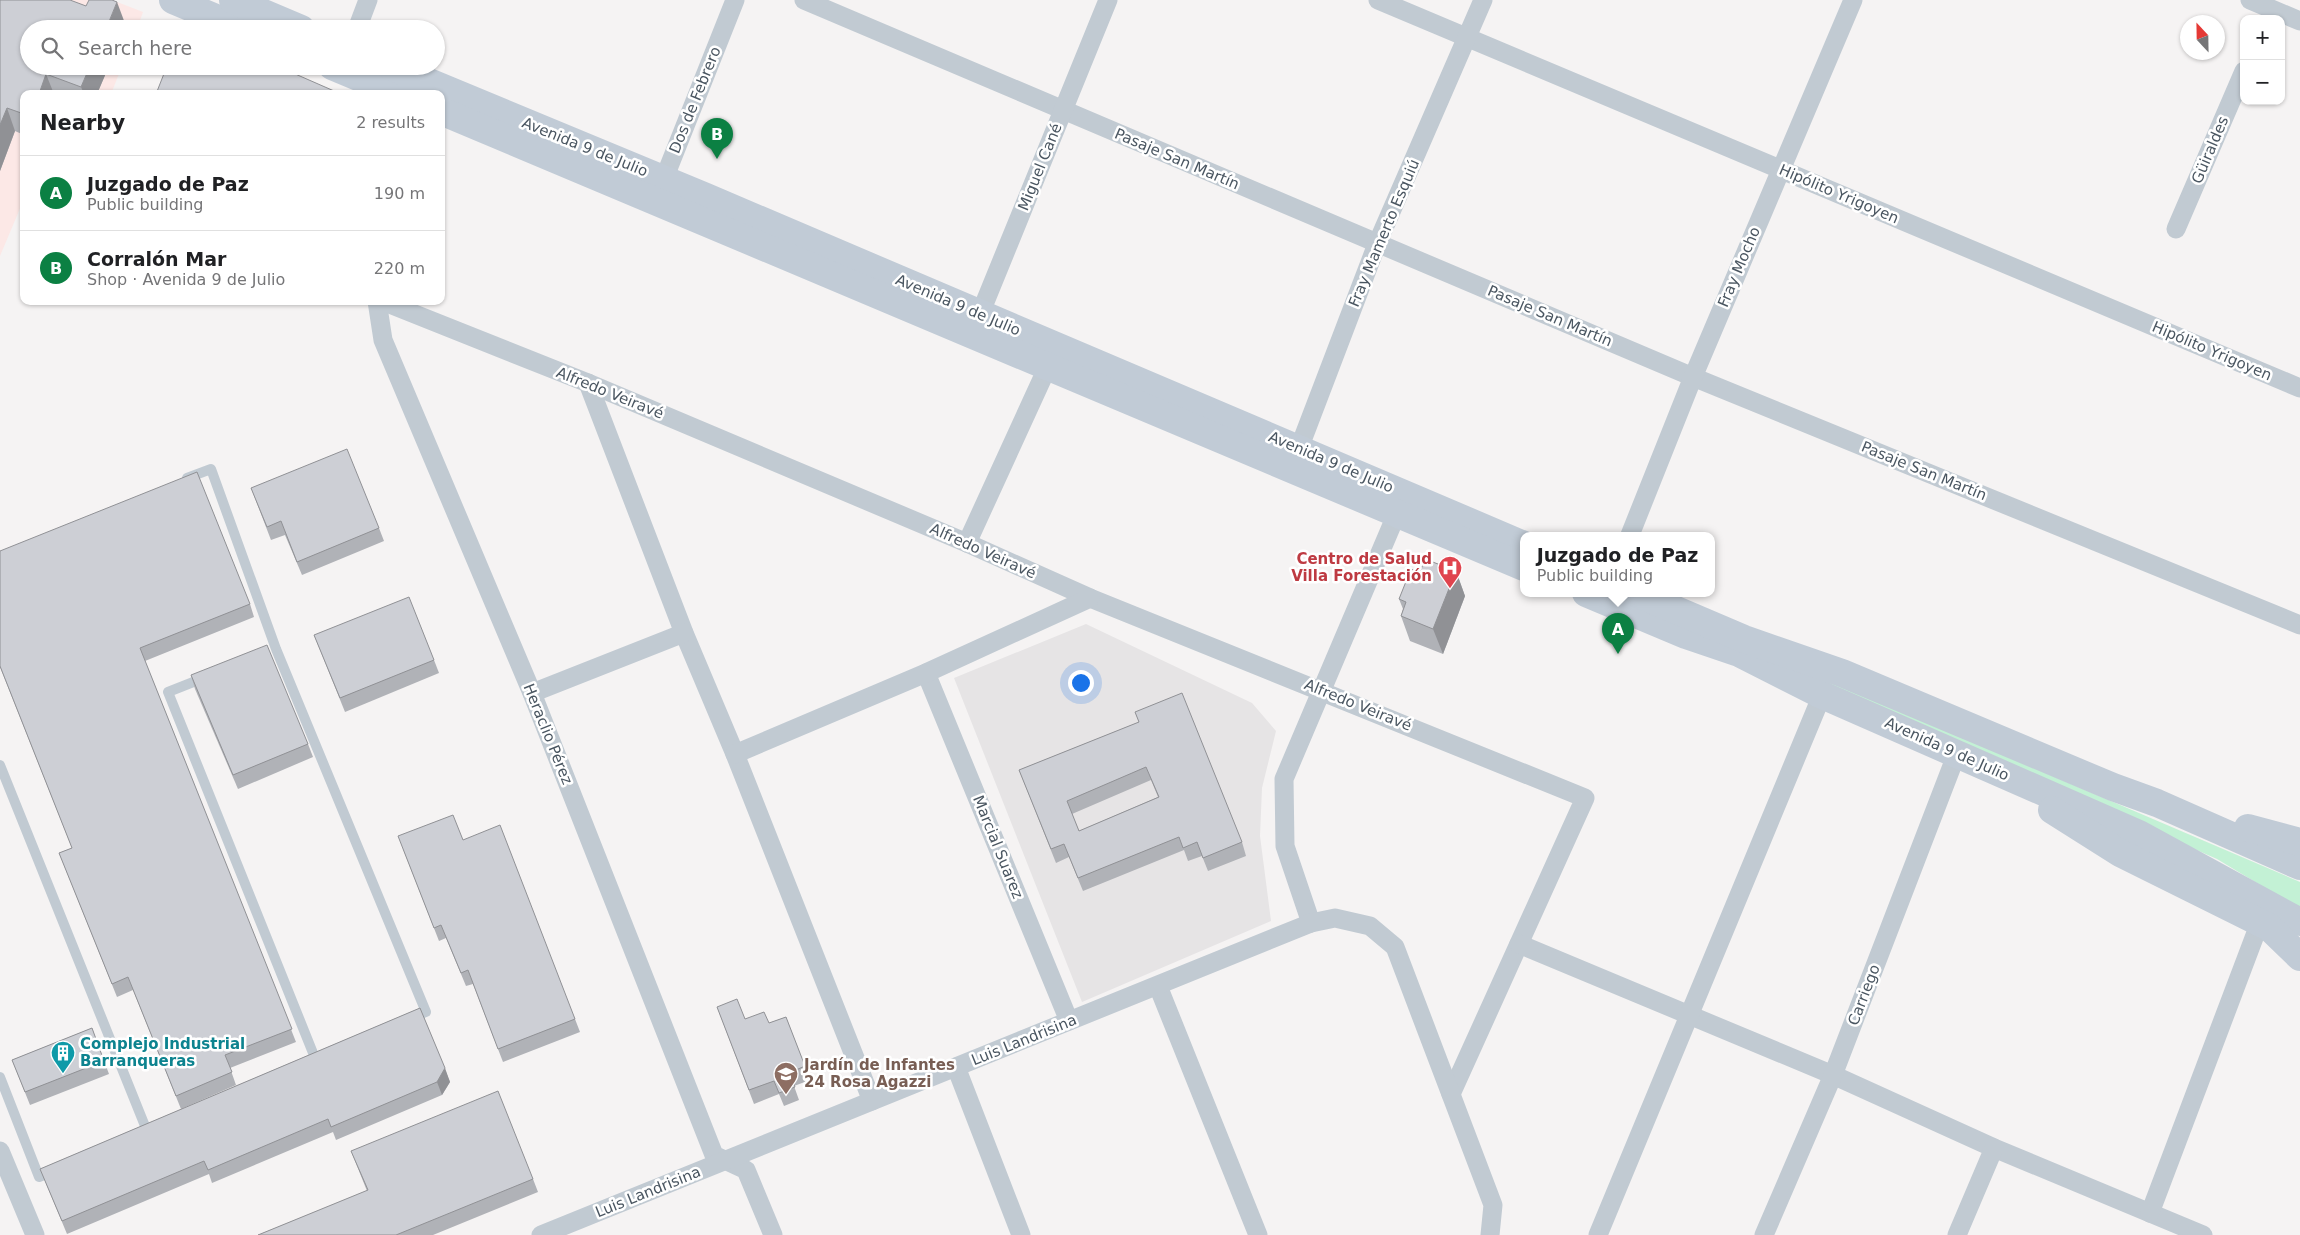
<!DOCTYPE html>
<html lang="en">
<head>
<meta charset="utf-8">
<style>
	body { margin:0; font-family:"DejaVu Sans",sans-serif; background:#f6f6f6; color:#202124 }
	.controls { position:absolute; right:15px; top:15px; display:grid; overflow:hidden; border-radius:10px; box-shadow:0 1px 4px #0004 }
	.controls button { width:45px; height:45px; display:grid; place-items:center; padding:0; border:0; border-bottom:1px solid #e0e0e0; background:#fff; color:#202124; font:25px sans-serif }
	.compass { position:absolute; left:2180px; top:15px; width:45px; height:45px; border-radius:50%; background:#fff; box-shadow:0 1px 4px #0004; rotate:338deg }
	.you { position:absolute; left:1080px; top:682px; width:18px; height:18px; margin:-12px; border:4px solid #fff; border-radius:50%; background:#1a73e8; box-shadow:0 0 0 8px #1a73e833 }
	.badge { display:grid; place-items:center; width:32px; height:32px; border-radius:50%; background:#0b8043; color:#fff; font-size:16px; font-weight:700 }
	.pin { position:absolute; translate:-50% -41px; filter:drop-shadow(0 1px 2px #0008) }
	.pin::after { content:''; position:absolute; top:26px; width:18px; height:15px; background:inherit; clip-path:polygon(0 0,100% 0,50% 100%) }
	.popup { position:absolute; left:1520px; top:532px; width:195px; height:65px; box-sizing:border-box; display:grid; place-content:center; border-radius:10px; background:#fff; filter:drop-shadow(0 1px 4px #0005); font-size:16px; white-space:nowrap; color:#757577 }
	.popup b { font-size:19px; color:#202124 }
	.popup::after { content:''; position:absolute; left:50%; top:100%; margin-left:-10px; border:10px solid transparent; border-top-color:#fff }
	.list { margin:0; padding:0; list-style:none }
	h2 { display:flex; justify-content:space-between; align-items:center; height:65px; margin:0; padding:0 20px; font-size:21px }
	h2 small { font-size:16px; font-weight:400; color:#757577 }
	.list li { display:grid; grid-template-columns:32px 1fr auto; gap:15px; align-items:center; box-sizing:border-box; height:75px; padding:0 20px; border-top:1px solid #e0e0e0 }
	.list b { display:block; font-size:19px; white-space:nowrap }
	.list p { margin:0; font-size:16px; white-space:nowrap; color:#757577 }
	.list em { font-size:16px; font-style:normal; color:#757577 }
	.icon { flex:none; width:28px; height:28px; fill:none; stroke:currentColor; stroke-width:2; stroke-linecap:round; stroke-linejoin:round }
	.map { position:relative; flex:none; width:2300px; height:1235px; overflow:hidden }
	.search { position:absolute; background:#fff; box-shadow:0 1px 4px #0004; left:20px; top:20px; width:425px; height:55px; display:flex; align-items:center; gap:12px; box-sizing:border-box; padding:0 18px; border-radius:28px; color:#757577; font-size:19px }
	.panel { position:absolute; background:#fff; box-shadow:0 1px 4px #0004; left:20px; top:90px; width:425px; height:215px; border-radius:10px }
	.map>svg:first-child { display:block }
	.education { fill:#e6e4e5 }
	.medical { fill:#fce8e6 }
	.green { fill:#c3f1d5 }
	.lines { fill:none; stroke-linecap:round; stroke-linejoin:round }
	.lane { stroke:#c1cad2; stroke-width:10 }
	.street { stroke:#c1cad2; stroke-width:19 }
	.secondary { stroke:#c1cbd6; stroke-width:28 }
	.wall { fill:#b0b2b7; fill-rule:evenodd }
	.shaded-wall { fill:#909195 }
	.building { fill:#cdcfd5; stroke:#909195; fill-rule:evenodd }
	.labels { text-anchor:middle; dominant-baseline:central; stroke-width:5; stroke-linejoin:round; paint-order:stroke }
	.street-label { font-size:15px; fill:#4a5661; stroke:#fff }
	.health-label { font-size:15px; font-weight:bold; fill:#be3a42; stroke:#fff; text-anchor:end }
	.culture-label { font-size:15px; font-weight:bold; fill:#0d838f; stroke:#fff; text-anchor:start }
	.education-label { font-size:15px; font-weight:bold; fill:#785e54; stroke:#fff; text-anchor:start }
</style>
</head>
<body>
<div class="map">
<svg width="2300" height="1235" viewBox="0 0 2300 1235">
	<rect width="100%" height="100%" fill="#f5f3f3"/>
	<path class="education" d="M1086,624L1252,703L1276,731L1262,788L1260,836L1271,921L1082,1002L954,678Z"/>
	<path class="medical" d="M0,0H112L143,12L137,29H29V66H122L111,94H24V199L0,256Z"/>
	<path class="green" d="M1798,667L2300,882V909L2217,859L1812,680Z"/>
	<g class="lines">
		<g class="lane">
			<path d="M187,478L211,469L276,649L426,1012L409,1019"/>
			<path d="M206,677L168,692L315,1058"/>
			<path d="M0,765L147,1131"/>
			<path d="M0,1077L39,1177L54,1171"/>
		</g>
		<g class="street">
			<path d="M804,0L1693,377L2300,625"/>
			<path d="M1378,0L2300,388"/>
			<path d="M2250,0L2300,21"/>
			<path d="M357,29L368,0"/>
			<path d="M660,189L735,0"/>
			<path d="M2176,229L2244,71"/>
			<path d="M377,301L383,340L532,693L714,1155L746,1170L773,1235"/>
			<path d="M382,301L588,383L967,543L1090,598L1585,798L1451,1094"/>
			<path d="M976,324L1108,0"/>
			<path d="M588,383L684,633L735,754L872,1101"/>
			<path d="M1295,459L1377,244L1483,0"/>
			<path d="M1630,535L1693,377L1853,0"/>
			<path d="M967,543L1048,366"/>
			<path d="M926,673L1069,1021"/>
			<path d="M532,693L684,633"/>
			<path d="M735,754L926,673L1090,598"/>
			<path d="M1311,923L1285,846L1284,779L1397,513"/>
			<path d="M1519,944L1833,1075L1994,1148L2203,1235"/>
			<path d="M1158,986L1258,1235"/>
			<path d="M956,1067L1021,1235"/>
			<path d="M0,1151L35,1235"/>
			<path d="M2150,1213L2260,922"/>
			<path d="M541,1235L1311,923L1335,918L1370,926L1395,947L1493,1205L1490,1235"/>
			<path d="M1598,1235L1822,695"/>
			<path d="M1764,1235L1833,1075L1957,753"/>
			<path d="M1957,1235L1994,1148"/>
		</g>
		<g class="secondary">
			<path d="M173,0L242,29"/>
			<path d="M233,0L301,29"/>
			<path d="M332,66L399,94"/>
			<path d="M390,66L706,197L1524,545"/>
			<path d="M441,111L1524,567"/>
			<path d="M1586,593L1686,635L1739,653L1822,695L2139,834L2300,922"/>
			<path d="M1636,593L1744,639L1842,673L2113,787L2157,803L2300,866"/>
			<path d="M2052,810L2120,853L2269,927L2300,957"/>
			<path d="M2248,828L2300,842"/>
		</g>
	</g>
	<g class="wall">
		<path d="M0,0L126,26L29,66H109L97,94H24V135L15,131L0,171Z"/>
		<path d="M251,488L379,528L384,541L302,575L285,535L271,540Z"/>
		<path d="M0,551L250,604L254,617L145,661L296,1042L230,1068L236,1085L181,1109L133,990L117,997L59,853L72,848L0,667Z"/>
		<path d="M1456,571L1465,596L1443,654L1410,641L1401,616L1403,609L1399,599L1420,572Z"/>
		<path d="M314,635L434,660L439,673L345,712Z"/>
		<path d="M191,675L308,744L313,757L238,789L195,689Z"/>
		<path d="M1135,712L1242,842L1246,856L1208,871L1202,856L1188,861L1184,850L1083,891L1069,857L1056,863L1019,770L1139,722ZM1151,780L1158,797L1079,831L1072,814Z"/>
		<path d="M463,840L575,1019L580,1032L503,1062L473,984L466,986L446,938L439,941L403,849Z"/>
		<path d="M717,1007L745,1019L769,1023L786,1017L810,1080L794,1086L799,1100L784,1106L779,1094L754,1104Z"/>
		<path d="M420,1008L450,1082L442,1095L336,1140L333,1132L212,1183L209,1174L67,1234L40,1169Z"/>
		<path d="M92,1028L109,1074L30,1105L12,1060Z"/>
		<path d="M351,1151L533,1179L538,1192L433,1235H258L367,1191Z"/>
	</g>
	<g class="shaded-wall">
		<path d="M117,2L126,26L125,29H106Z"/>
		<path d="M90,66H109L97,94H84L81,87Z"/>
		<path d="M46,74L54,94H39Z"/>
		<path d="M7,108L15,131L0,171V125Z"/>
		<path d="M1456,571L1465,596L1443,654L1433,629Z"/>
		<path d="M445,1068L450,1082L442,1095L437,1082Z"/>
	</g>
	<g class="building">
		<path d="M0,0H70L86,6L89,0H112L117,2L106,29H29V66H90L81,87L46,74L39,94H24V114L7,108L0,125Z"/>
		<path d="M182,26L188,29H181Z"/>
		<path d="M167,66H277L341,94H156Z"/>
		<path d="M347,449L379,528L297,562L281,521L267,527L251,488Z"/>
		<path d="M197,472L250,604L140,648L292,1029L225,1055L232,1072L176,1096L128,977L112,984L59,853L72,848L0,666V551Z"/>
		<path d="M1425,559L1456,571L1433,629L1401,616L1406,602L1399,599L1411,569L1420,572Z"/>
		<path d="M409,597L434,660L340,698L314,635Z"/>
		<path d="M267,645L308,744L233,775L191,675Z"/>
		<path d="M1182,693L1242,842L1203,858L1197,842L1183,848L1179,837L1078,878L1064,844L1051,849L1019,770L1139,722L1135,712ZM1146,767L1159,797L1079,831L1067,801Z"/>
		<path d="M453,815L463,840L500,825L575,1019L498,1049L468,970L461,973L441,925L434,928L398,836Z"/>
		<path d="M737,999L745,1019L764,1012L769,1023L786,1017L805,1066L789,1073L795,1087L779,1093L774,1081L749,1090L717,1007Z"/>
		<path d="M420,1008L445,1068L437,1082L331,1127L328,1119L208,1170L204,1161L62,1221L40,1169Z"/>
		<path d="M92,1028L104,1061L25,1092L12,1060Z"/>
		<path d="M498,1091L533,1179L396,1235H258L368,1190L351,1151Z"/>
	</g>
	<defs>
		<symbol id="hospital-pin" viewBox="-11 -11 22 30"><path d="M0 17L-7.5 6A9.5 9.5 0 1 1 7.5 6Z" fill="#e0444e" stroke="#fff"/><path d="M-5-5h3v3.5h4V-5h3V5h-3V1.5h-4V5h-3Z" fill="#fff"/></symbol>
		<symbol id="building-pin" viewBox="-11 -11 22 30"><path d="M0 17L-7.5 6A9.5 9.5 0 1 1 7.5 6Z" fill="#0f9aa8" stroke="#fff"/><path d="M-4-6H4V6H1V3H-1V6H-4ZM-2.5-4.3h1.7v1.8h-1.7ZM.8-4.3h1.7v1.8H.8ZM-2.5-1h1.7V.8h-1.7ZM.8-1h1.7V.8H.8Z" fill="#fff"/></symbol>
		<symbol id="school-pin" viewBox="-11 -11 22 30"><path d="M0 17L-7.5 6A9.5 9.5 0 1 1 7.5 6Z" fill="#8d6e63" stroke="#fff"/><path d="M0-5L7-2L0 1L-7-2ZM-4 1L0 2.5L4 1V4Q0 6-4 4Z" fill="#fff"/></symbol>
	</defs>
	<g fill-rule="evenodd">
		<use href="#hospital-pin" x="1436" y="554" width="28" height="38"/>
		<use href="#building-pin" x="49" y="1039" width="28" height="38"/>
		<use href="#school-pin" x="772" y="1060" width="28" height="38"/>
	</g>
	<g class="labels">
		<g class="street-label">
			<text transform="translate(695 100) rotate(-68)">Dos de Febrero</text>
			<text transform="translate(585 147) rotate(22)">Avenida 9 de Julio</text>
			<text transform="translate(2210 150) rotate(-67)">Güiraldes</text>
			<text transform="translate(1177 159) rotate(23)">Pasaje San Martín</text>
			<text transform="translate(1040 167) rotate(-68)">Miguel Cané</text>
			<text transform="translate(1839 194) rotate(23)">Hipólito Yrigoyen</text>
			<text transform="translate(1384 233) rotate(-67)">Fray Mamerto Esquiú</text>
			<text transform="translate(1739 267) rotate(-67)">Fray Mocho</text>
			<text transform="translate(958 305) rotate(23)">Avenida 9 de Julio</text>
			<text transform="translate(1550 316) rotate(23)">Pasaje San Martín</text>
			<text transform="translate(2212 351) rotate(23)">Hipólito Yrigoyen</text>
			<text transform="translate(610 393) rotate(22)">Alfredo Veiravé</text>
			<text transform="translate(1331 462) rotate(23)">Avenida 9 de Julio</text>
			<text transform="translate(1924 471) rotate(22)">Pasaje San Martín</text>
			<text transform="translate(983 551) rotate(24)">Alfredo Veiravé</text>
			<text transform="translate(1358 705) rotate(22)">Alfredo Veiravé</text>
			<text transform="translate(548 734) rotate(68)">Heraclio Pérez</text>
			<text transform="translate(1947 749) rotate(24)">Avenida 9 de Julio</text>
			<text transform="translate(998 847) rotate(68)">Marcial Suarez</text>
			<text transform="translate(1864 995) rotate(-69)">Carriego</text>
			<text transform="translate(1024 1040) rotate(-22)">Luis Landrisina</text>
			<text transform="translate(648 1192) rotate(-22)">Luis Landrisina</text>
		</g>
		<g class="health-label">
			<text x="1432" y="559">Centro de Salud<tspan x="1432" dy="17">Villa Forestación</tspan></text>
		</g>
		<g class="culture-label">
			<text x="80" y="1044">Complejo Industrial<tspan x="80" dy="17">Barranqueras</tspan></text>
		</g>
		<g class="education-label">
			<text x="804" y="1065">Jardín de Infantes<tspan x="804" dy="17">24 Rosa Agazzi</tspan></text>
		</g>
	</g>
</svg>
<div class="controls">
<button>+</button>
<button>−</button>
</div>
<svg class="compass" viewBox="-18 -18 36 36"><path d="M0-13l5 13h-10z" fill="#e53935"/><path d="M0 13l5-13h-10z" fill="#757577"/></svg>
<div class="you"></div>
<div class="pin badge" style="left:1618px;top:654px">A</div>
<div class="popup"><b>Juzgado de Paz</b>Public building</div>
<div class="pin badge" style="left:717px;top:159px">B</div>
<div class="search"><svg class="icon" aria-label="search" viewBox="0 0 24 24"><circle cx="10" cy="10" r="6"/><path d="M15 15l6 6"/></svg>Search here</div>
<section class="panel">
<h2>Nearby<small>2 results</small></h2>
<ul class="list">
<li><span class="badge">A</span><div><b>Juzgado de Paz</b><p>Public building</p></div><em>190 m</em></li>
<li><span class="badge">B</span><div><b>Corralón Mar</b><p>Shop · Avenida 9 de Julio</p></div><em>220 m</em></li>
</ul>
</section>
</div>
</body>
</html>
